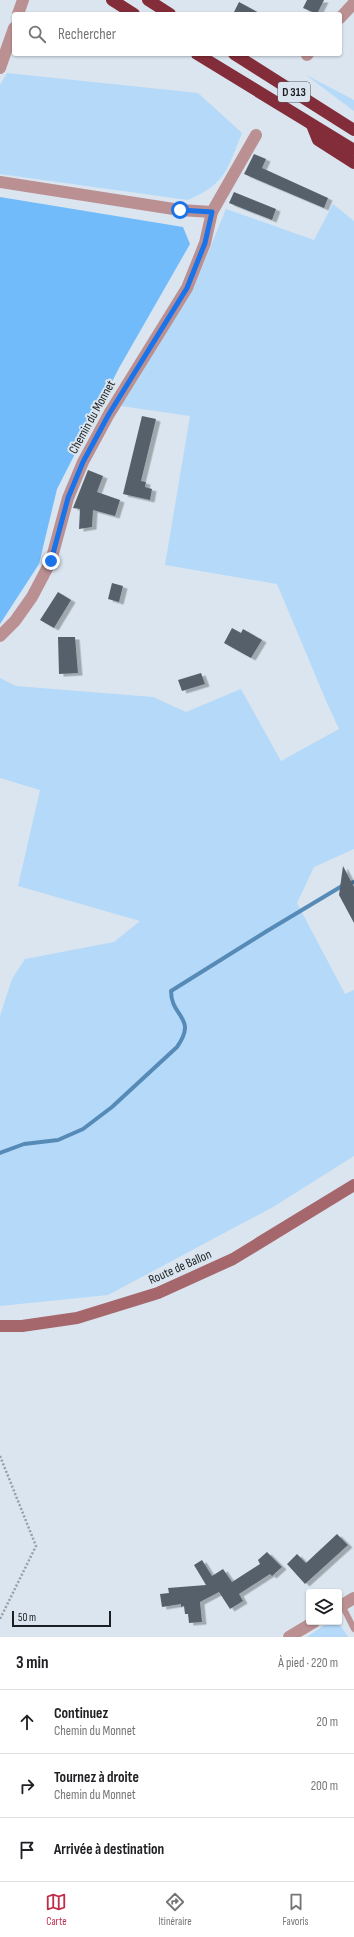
<!DOCTYPE html>
<html lang="fr">
<head>
<meta charset="utf-8">
<style>
	body { margin:0; font-family:"Sofia Sans Condensed",sans-serif; background:#f6f6f6; color:#202124 }
	.controls { position:absolute; right:12px; bottom:12px; display:grid; overflow:hidden; border-radius:4px; box-shadow:0 1px 3px #0004 }
	.controls button { width:36px; height:36px; display:grid; place-items:center; padding:0; border:0; border-bottom:1px solid #e0e0e0; background:#fff; color:#202124; font:20px sans-serif }
	.scale { position:absolute; left:12px; bottom:10px; width:99px; box-sizing:border-box; padding-left:4px; border:2px solid #1c2023; border-top:0; font-size:11px; line-height:14px; white-space:nowrap; color:#1c2023; -webkit-text-stroke:3px #dae5ef; paint-order:stroke }
	.stop { position:absolute; width:12px; height:12px; margin:-9px; border:3px solid #1a73e8; border-radius:50%; background:#fff }
	.stop.end { background:#1a73e8; border-color:#fff; box-shadow:0 1px 4px #0008 }
	.list { margin:0; padding:0; list-style:none }
	h2 { display:flex; justify-content:space-between; align-items:center; height:52px; margin:0; padding:0 16px; font-size:17px }
	h2 small { font-size:13px; font-weight:400; color:#757577 }
	.list li { display:grid; grid-template-columns:26px 1fr auto; gap:12px; align-items:center; box-sizing:border-box; height:64px; padding:0 16px; border-top:1px solid #e0e0e0 }
	.list b { display:block; font-size:15px; white-space:nowrap }
	.list p { margin:0; font-size:13px; white-space:nowrap; color:#757577 }
	.list em { font-size:13px; font-style:normal; color:#757577 }
	.icon { flex:none; width:22px; height:22px; fill:none; stroke:currentColor; stroke-width:2; stroke-linecap:round; stroke-linejoin:round }
	.map { position:relative; flex:none; width:354px; height:1637px; overflow:hidden }
	.search { position:absolute; background:#fff; box-shadow:0 1px 3px #0004; left:12px; right:12px; top:12px; height:44px; display:flex; align-items:center; gap:10px; box-sizing:border-box; padding:0 14px; border-radius:4px; color:#757577; font-size:15px }
	.sheet { height:244px; background:#fff }
	nav { display:flex; justify-content:space-around; align-items:center; box-sizing:border-box; height:56px; border-top:1px solid #e0e0e0; background:#fff; font-size:11px; color:#757577 }
	nav a { display:grid; justify-items:center; gap:2px }
	nav .on { color:#be2e4a }
	.map>svg:first-child { display:block }
	.green { fill:#b5d9f9 }
	.forest { fill:#72bbfa }
	.lines { fill:none; stroke-linecap:round; stroke-linejoin:round }
	.stream { stroke:#568ab7; stroke-width:4 }
	.building { fill:#57616a; filter:url(#shadow) }
	.path { stroke:#979fa7; stroke-width:2.5; stroke-dasharray:2 2; stroke-linecap:butt }
	.lane { stroke:#bb9092; stroke-width:6 }
	.street { stroke:#bb9092; stroke-width:12 }
	.secondary { stroke:#a5676c; stroke-width:12 }
	.highway { stroke:#822d39; stroke-width:12 }
	.route { stroke:#1a73e8; stroke-width:5 }
	.labels { text-anchor:middle; dominant-baseline:central; stroke-width:4; stroke-linejoin:round; paint-order:stroke }
	.shield { fill:#dae5ef; stroke:#555b60; stroke-width:1 }
	.shield-label { font-size:12px; font-weight:bold; fill:#1c2023 }
	.street-label { font-size:13px; fill:#1c2023; stroke:#dae5ef }
</style>
</head>
<body>
<div class="map">
<svg width="354" height="1637" viewBox="0 0 354 1637">
	<defs>
		<filter id="shadow"><feDropShadow dx="4.5" dy="2.5" stdDeviation="0" flood-color="#0004"/></filter>
	</defs>
	<rect width="100%" height="100%" fill="#dae5ef"/>
	<g class="green">
		<path d="M7,73L198,93L242,133C227,169 227,183 188,200L0,174V85Z"/>
		<path d="M306,75L354,100V111Z"/>
		<path d="M333,204L354,221V849L314,867L297,903L345,994L354,990V1156L273,1207L108,1295L0,1306V1016L12,979L25,959L114,942L140,921L18,886L40,790L0,778V678L16,686L153,697L186,712L241,689L281,761L339,729L327,703L277,584L165,565L190,416L121,406L194,287L226,209L314,240Z"/>
		<path d="M329,1622H338L348,1637H307Z"/>
	</g>
	<path class="forest" d="M0,197L183,227L190,244L119,368L57,489L39,564L0,624Z"/>
	<g class="lines">
		<path class="stream" d="M0,1153L24,1144L58,1140L83,1129L112,1107L177,1047C198,1017 171,1018 171,991L267,931L342,886L354,882"/>
	</g>
	<g class="building">
		<path d="M307,0H324L317,14L303,8Z"/>
		<path d="M239,2L261,14H233Z"/>
		<path d="M254,154L266,159L262,168L328,198L324,208L244,174Z"/>
		<path d="M234,192L276,209L272,220L229,203Z"/>
		<path d="M142,416L156,419L141,481L146,482L145,487L152,489L150,500L123,494Z"/>
		<path d="M88,470L103,476L97,492L120,500L115,516L93,510L92,527L79,529L80,509L73,508Z"/>
		<path d="M112,583L123,586L119,602L108,599Z"/>
		<path d="M58,592L71,600L54,628L40,620Z"/>
		<path d="M232,628L241,633L243,629L262,640L251,658L224,643Z"/>
		<path d="M58,637H75L78,673L59,674Z"/>
		<path d="M201,673L205,684L182,691L178,680Z"/>
		<path d="M343,866L354,887V923L339,895Z"/>
		<path d="M337,1534L348,1545L305,1584L287,1564L297,1554L306,1563Z"/>
		<path d="M267,1552L282,1567L272,1576L270,1574L239,1594L243,1601L230,1609L219,1592L200,1602L202,1622L189,1623L188,1614H185L184,1606L181,1607V1604L162,1607L160,1594L169,1593L168,1588L206,1585L194,1565L202,1560L212,1576L223,1569L232,1582L260,1564L258,1560Z"/>
	</g>
	<g class="lines">
		<path class="path" d="M0,1456L36,1546L0,1619"/>
		<path class="lane" d="M342,1605L354,1629"/>
		<g class="street">
			<path d="M18,14L23,0"/>
			<path d="M340,18L354,3"/>
			<path d="M307,55L308,54"/>
			<path d="M0,68L14,28"/>
			<path d="M0,182L180,210L212,212"/>
			<path d="M0,636L15,621L32,597L51,561L68,498L83,462L109,414L187,288L205,243L212,212L256,135"/>
			<path d="M339,1607L354,1598"/>
			<path d="M289,1637L314,1622"/>
		</g>
		<path class="secondary" d="M0,1326H22L77,1318L158,1293L233,1259L354,1185"/>
		<g class="highway">
			<path d="M112,0L134,14"/>
			<path d="M148,0L170,14"/>
			<path d="M197,54L354,150"/>
			<path d="M234,54L354,130"/>
			<path d="M312,125L318,140L354,163"/>
		</g>
	</g>
	<g class="lines">
		<path class="route" d="M51,561L68,498L83,462L109,414L187,288L205,243L212,212L180,210"/>
	</g>
	<g class="labels">
		<rect class="shield" x="278" y="82" width="32" height="20" rx="3"/>
		<g class="shield-label">
			<text x="294" y="92">D 313</text>
		</g>
		<g class="street-label">
			<text transform="translate(92 417) rotate(-61)">Chemin du Monnet</text>
			<text transform="translate(180 1267) rotate(-24)">Route de Ballon</text>
		</g>
	</g>
</svg>
<div class="controls">
<button><svg class="icon" aria-label="layers" viewBox="0 0 24 24"><path d="M12 4l9 5-9 5-9-5zM3 14l9 5 9-5"/></svg></button>
</div>
<div class="scale">50 m</div>
<div class="stop" style="left:180px;top:210px"></div>
<div class="stop end" style="left:51px;top:561px"></div>
<div class="search"><svg class="icon" aria-label="search" viewBox="0 0 24 24"><circle cx="10" cy="10" r="6"/><path d="M15 15l6 6"/></svg>Rechercher</div>
</div>
<section class="sheet">
<h2>3 min<small>À pied · 220 m</small></h2>
<ul class="list">
<li><svg class="icon" aria-label="ahead" viewBox="0 0 24 24"><path d="M12 20V5M6 11l6-6 6 6"/></svg><div><b>Continuez</b><p>Chemin du Monnet</p></div><em>20 m</em></li>
<li><svg class="icon" aria-label="right" viewBox="0 0 24 24"><path d="M7 20v-9h11M14 6l5 5-5 5"/></svg><div><b>Tournez à droite</b><p>Chemin du Monnet</p></div><em>200 m</em></li>
<li><svg class="icon" aria-label="arrive" viewBox="0 0 24 24"><path d="M6 21V4h12l-3 4 3 4H6"/></svg><div><b>Arrivée à destination</b></div></li>
</ul>
</section>
<nav>
<a class="on"><svg class="icon" aria-label="map" viewBox="0 0 24 24"><path d="M3 6l6-2 6 2 6-2v14l-6 2-6-2-6 2zM9 4v14M15 6v14"/></svg>Carte</a>
<a><svg class="icon" aria-label="directions" viewBox="0 0 24 24"><path d="M12 3l9 9-9 9-9-9zM9 14v-3h6M13 9l2 2-2 2"/></svg>Itinéraire</a>
<a><svg class="icon" aria-label="saved" viewBox="0 0 24 24"><path d="M7 4h10v16l-5-4-5 4z"/></svg>Favoris</a>
</nav>
</body>
</html>
